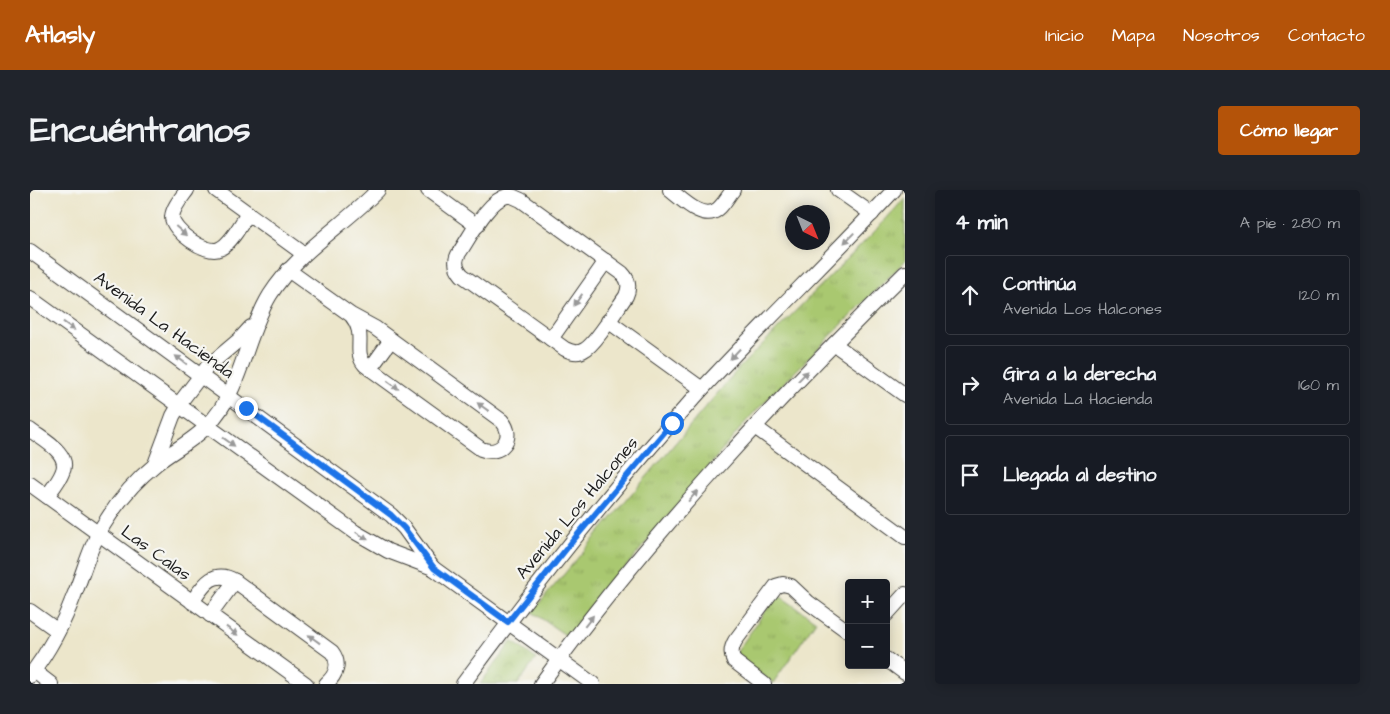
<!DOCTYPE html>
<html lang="es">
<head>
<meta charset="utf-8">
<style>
	body { margin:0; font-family:"Architects Daughter",sans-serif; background:#20242c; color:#f1f3f6 }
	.controls { position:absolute; right:15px; bottom:15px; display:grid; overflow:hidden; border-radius:5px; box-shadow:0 2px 12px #0003 }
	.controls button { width:45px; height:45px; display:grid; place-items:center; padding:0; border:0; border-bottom:1px solid #363941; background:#171b24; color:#f1f3f6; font:25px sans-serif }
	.compass { position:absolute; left:755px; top:15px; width:45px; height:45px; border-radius:50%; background:#171b24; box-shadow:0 2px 12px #0003; rotate:137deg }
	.stop { position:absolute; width:15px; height:15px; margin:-11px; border:4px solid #1a73e8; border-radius:50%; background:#fff }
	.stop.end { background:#1a73e8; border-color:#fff; box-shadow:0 1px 5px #0008 }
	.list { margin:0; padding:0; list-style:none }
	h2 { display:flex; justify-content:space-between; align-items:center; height:65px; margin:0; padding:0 20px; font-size:21px }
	h2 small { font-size:16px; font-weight:400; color:#9ea1a6 }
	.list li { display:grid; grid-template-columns:32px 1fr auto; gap:15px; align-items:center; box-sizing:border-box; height:80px; margin:0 10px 10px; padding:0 10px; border:1px solid #363941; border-radius:5px }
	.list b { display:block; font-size:19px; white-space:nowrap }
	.list p { margin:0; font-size:16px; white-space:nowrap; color:#9ea1a6 }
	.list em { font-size:16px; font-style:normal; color:#9ea1a6 }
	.icon { flex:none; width:28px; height:28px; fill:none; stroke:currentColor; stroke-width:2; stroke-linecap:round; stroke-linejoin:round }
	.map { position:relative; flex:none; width:875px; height:494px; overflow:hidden; border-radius:5px }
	header { display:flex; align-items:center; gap:30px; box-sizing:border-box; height:70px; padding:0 25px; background:#b45309; color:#fff }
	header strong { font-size:24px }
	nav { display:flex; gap:28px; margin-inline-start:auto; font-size:18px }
	.intro { display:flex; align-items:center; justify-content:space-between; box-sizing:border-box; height:120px; padding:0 30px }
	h1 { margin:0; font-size:35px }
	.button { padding:12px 22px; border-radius:5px; background:#b45309; color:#fff; font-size:18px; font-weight:700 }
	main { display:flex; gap:30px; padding:0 30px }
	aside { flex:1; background:#171b24; border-radius:5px; box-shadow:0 2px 12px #0003 }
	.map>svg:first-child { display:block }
	.grass { fill:url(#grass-tufts); stroke:#627246 }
	.park { fill:url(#park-crowns); stroke:#627246 }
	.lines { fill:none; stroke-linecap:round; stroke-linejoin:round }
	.minor-casing { stroke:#3b3a36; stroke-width:16 }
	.minor { stroke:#fff; stroke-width:14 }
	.oneway { fill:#999 }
	.route { stroke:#1a73e8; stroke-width:6 }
	.labels { text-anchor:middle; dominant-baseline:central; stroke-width:4.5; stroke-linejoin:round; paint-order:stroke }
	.street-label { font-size:18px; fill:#1c1c1c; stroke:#f6f6f2 }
</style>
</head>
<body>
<header>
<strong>Atlasly</strong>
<nav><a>Inicio</a><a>Mapa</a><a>Nosotros</a><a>Contacto</a></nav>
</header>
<div class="intro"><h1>Encuéntranos</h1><a class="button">Cómo llegar</a></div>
<main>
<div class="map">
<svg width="875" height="494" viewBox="0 0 875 494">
	<defs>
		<pattern id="grass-tufts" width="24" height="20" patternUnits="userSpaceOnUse" patternTransform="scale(1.25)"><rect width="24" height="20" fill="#a9c870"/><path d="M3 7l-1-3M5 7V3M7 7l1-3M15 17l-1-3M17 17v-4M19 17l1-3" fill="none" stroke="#91ab60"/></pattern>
		<pattern id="park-crowns" width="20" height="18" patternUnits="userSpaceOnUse" patternTransform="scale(1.25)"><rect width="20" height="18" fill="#a9c870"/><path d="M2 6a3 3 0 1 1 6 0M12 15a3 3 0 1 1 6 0" fill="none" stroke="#91ab60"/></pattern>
	</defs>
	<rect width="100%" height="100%" fill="#f6f6f2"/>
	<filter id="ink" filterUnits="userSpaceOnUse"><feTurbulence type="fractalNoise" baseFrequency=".02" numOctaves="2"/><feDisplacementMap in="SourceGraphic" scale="10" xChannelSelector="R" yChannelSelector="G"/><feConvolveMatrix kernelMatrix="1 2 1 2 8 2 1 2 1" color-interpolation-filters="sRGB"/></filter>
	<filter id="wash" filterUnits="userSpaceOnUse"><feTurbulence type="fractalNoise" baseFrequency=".0096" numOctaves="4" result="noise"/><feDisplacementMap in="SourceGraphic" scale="20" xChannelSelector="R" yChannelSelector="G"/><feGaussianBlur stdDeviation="1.12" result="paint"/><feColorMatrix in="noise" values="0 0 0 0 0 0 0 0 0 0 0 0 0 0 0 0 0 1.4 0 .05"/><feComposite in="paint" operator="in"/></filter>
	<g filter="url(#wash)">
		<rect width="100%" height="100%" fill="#ece6cb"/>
		<g class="grass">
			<path d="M875,8V71L719,228L538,447L502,422L708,179L846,40Z"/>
			<path d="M747,404L786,431L743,493L704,466Z"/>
		</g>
		<path class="park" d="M482,451L506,469L488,494H450Z"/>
	</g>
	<g filter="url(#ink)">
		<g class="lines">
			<defs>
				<g id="minor">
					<path d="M157,0C152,7 143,17 142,27C142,41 176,65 189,59C200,55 212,33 218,23"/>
					<path d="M186,0L274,64"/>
					<path d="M398,0L447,36"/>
					<path d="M640,0C651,8 673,32 688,19C694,14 698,6 703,0"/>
					<path d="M808,0L842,24"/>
					<path d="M477,6H482L491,10L592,83C599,90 600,97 596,106C588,117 565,155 554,160C548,164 541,162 535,159L432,85C426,78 424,71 429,63C440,47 458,10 477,6Z"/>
					<path d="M0,61L361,325L374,338L403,378"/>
					<path d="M258,80L321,125L345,138L472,231C486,247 471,267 451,259L335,175C322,161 338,145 321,125"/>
					<path d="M0,108L325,342L358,361L403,378L563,494"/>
					<path d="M578,131L672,199"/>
					<path d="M521,149L576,71"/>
					<path d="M804,154L875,205"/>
					<path d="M340,179L361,150"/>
					<path d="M725,237L875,347"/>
					<path d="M0,240C13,250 42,264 32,283C29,291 22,299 17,306"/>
					<path d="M125,274L143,226L152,210L178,176L210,149L221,137"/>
					<path d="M0,294L276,494"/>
					<path d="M162,412C173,396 183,378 205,391L302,462C311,474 306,485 296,494"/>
					<path d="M0,421L28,441"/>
					<path d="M180,425L205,391"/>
					<path d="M856,425L875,404"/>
					<path d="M856,469L875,483"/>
					<path d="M4,481L21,494"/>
					<path d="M0,486C19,461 34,433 45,403C55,378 61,353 76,331C89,310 106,290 126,274C142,261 163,251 177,236C212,201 215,146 240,105C268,61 313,36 348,0"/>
					<path d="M433,494C508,392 587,292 673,198C735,131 802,67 864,0"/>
					<path d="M511,494C618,346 745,211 875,83"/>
					<path d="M734,494L704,471C700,464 701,458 705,451L746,396L753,394L761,396L779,413L819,442"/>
				</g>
			</defs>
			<use href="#minor" class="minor-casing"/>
			<use href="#minor" class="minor"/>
		</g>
		<defs><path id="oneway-solid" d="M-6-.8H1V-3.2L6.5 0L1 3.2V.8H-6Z" transform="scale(1.25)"/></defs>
		<g class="oneway">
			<use href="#oneway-solid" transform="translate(151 41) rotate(41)"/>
			<use href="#oneway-solid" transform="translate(819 48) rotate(134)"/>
			<use href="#oneway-solid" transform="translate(548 110) rotate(125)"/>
			<use href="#oneway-solid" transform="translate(39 136) rotate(36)"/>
			<use href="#oneway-solid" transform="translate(705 164) rotate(133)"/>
			<use href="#oneway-solid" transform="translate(151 170) rotate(-144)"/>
			<use href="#oneway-solid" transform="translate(773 186) rotate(-46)"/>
			<use href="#oneway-solid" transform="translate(363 195) rotate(36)"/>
			<use href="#oneway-solid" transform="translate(453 217) rotate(-144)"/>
			<use href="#oneway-solid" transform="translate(199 252) rotate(36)"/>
			<use href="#oneway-solid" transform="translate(663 306) rotate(-49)"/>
			<use href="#oneway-solid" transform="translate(332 346) rotate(32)"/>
			<use href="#oneway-solid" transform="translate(559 431) rotate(-52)"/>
			<use href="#oneway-solid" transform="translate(202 441) rotate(36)"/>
			<use href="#oneway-solid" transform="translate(284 449) rotate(-144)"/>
		</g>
	</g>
	<g class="lines" filter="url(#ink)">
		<path class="route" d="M216,218L361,325L374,338L404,378L478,432L545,348L642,233"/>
	</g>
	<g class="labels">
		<g class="street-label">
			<text transform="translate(134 135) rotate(36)">Avenida La Hacienda</text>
			<text transform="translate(547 318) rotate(-50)">Avenida Los Halcones</text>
			<text transform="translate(126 363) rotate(36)">Las Calas</text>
		</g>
	</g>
</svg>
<div class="controls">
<button>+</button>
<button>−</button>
</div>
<svg class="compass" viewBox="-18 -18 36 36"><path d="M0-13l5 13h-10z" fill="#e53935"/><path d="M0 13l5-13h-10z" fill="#9ea1a6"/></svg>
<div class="stop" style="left:642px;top:233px"></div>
<div class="stop end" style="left:216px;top:218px"></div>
</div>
<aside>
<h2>4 min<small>A pie · 280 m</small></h2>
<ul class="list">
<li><svg class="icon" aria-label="ahead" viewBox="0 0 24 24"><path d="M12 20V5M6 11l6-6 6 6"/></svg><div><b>Continúa</b><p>Avenida Los Halcones</p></div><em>120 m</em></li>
<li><svg class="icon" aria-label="right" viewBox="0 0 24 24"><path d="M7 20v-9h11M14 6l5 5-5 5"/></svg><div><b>Gira a la derecha</b><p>Avenida La Hacienda</p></div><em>160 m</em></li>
<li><svg class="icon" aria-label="arrive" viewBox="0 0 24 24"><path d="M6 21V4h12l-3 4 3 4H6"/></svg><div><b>Llegada al destino</b></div></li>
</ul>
</aside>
</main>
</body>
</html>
